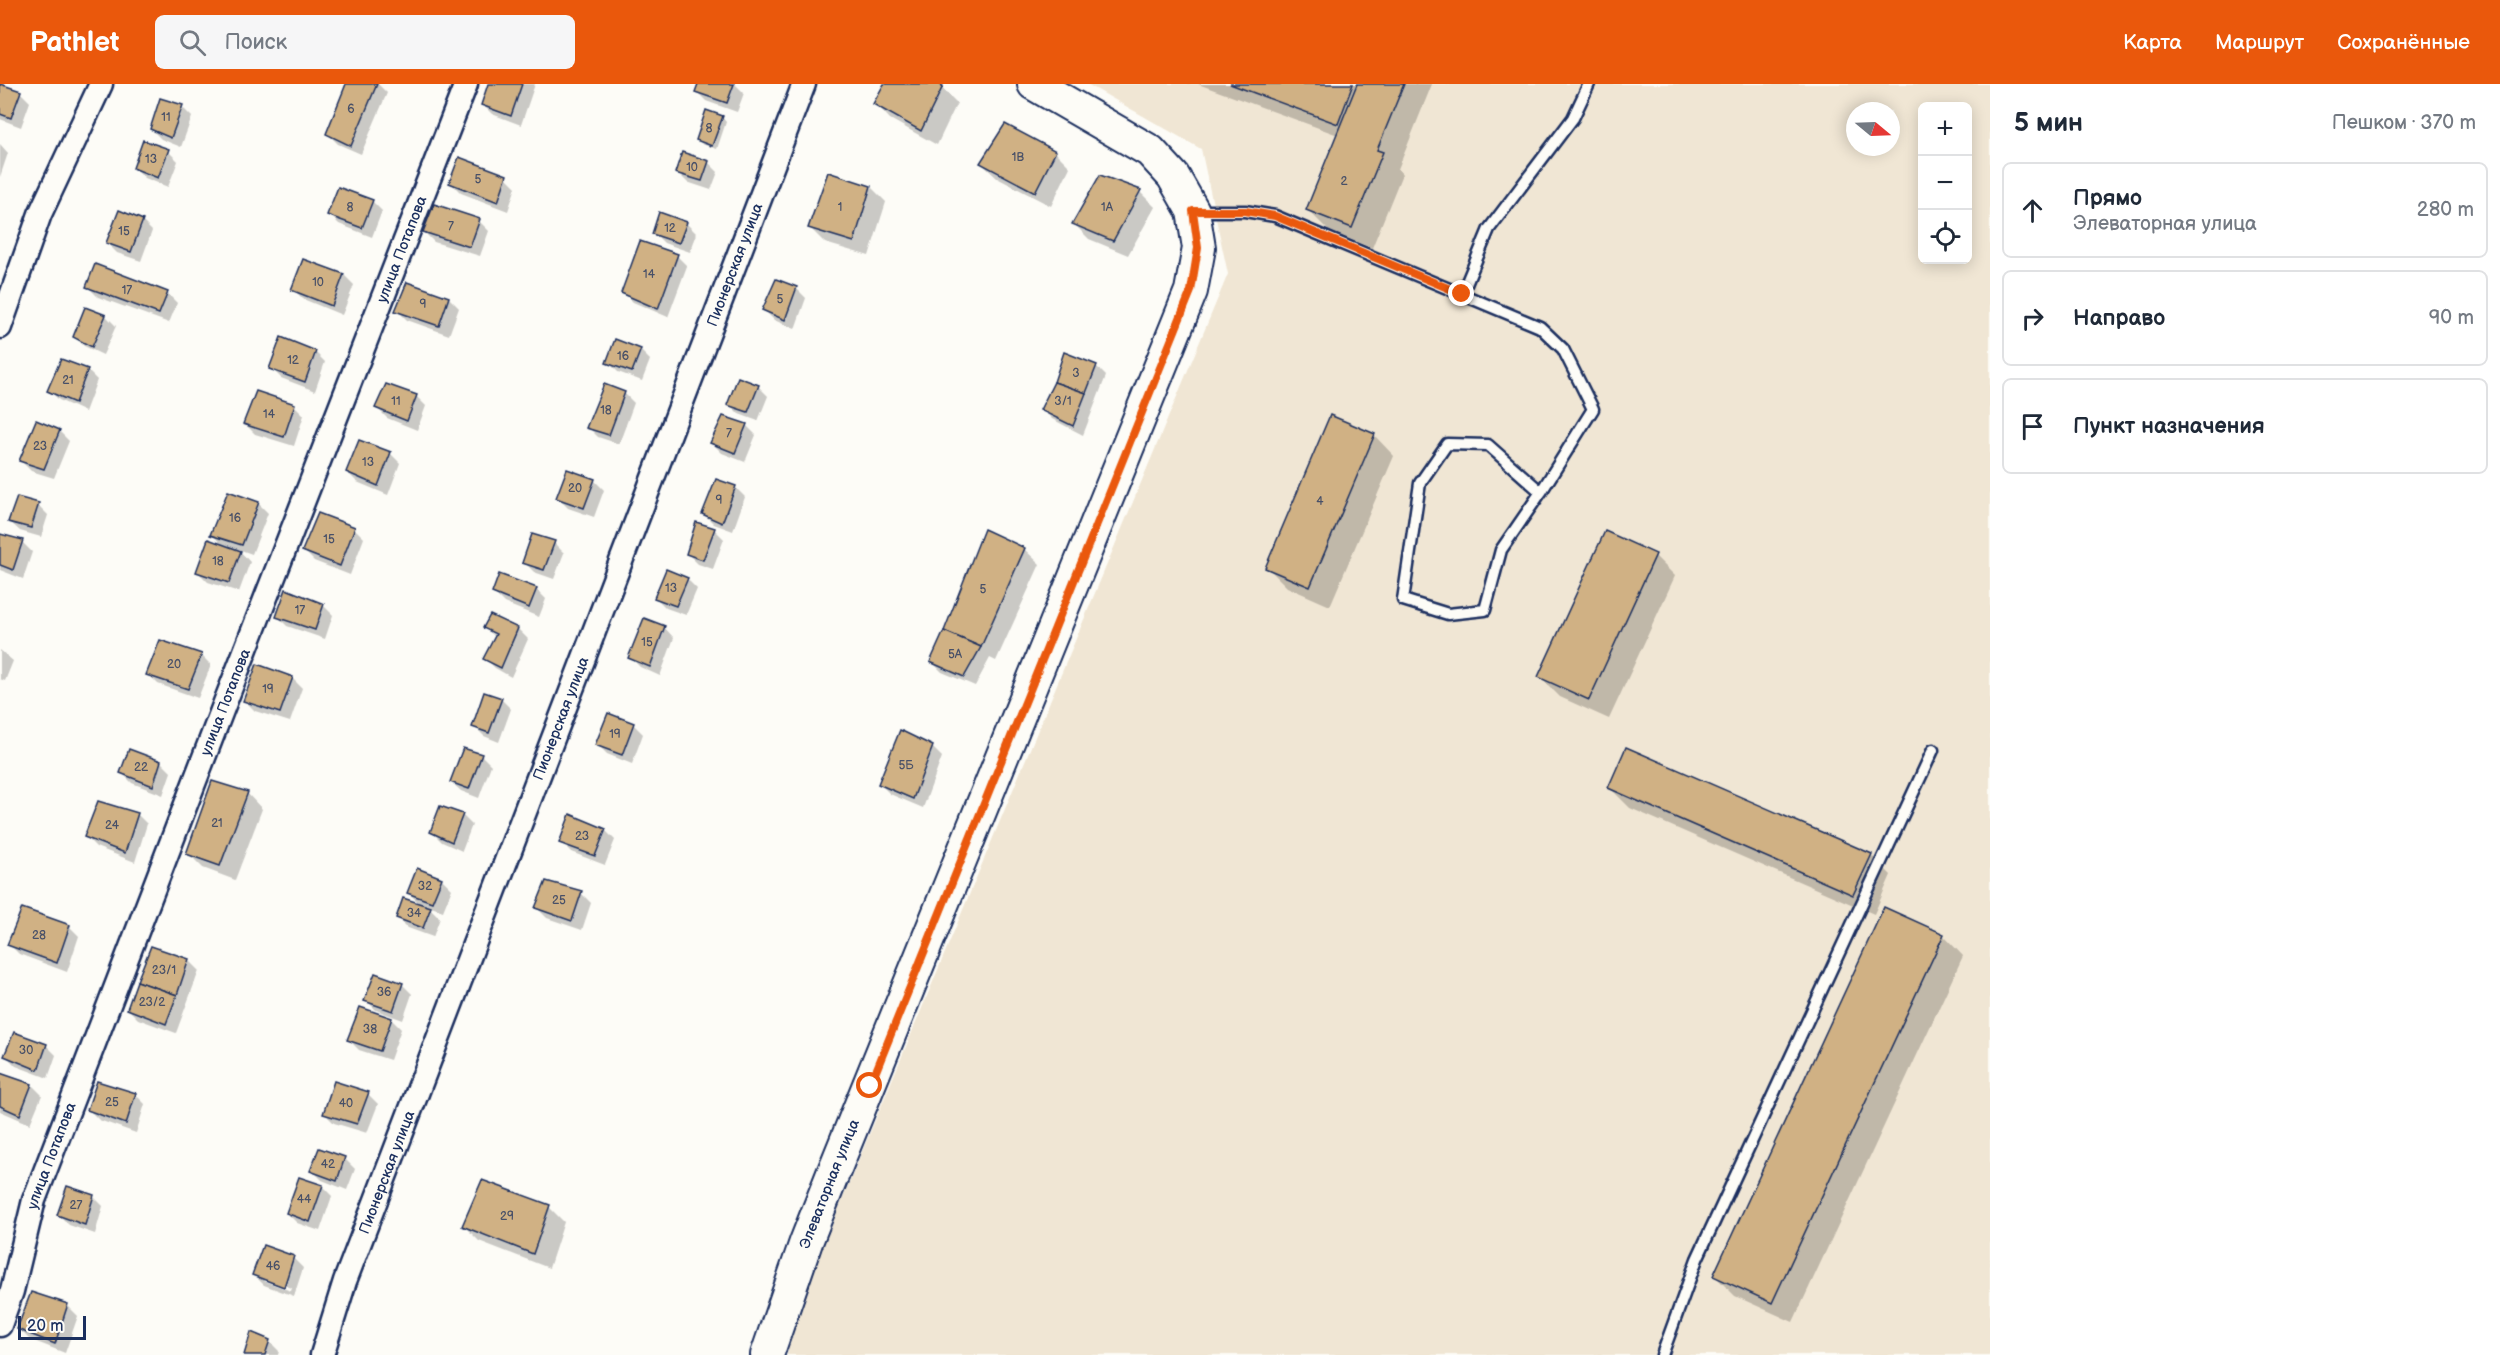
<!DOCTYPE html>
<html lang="ru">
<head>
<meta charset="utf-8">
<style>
	body { margin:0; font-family:"Balsamiq Sans",sans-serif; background:#f6f6f7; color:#1f2937 }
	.controls { position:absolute; right:18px; top:18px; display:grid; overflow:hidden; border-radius:9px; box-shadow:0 3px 15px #0003 }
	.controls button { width:54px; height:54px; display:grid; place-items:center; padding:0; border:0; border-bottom:2px solid #e0e1e3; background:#fff; color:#1f2937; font:30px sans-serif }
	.compass { position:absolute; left:1846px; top:18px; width:54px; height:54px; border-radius:50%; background:#fff; box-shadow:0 3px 15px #0003; rotate:109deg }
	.scale { position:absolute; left:18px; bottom:15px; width:68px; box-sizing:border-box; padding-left:6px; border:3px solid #1b2f5e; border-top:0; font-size:16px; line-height:21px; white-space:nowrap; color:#1b2f5e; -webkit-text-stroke:4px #fdfcf7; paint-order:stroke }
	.stop { position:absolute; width:18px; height:18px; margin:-14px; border:4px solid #ea580c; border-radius:50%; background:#fff }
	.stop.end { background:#ea580c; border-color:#fff; box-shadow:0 2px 6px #0008 }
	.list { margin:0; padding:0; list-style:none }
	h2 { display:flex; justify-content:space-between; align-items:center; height:78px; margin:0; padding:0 24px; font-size:26px }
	h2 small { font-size:20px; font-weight:400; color:#747a83 }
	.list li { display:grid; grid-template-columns:39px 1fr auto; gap:18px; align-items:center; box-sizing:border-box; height:96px; margin:0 12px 12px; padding:0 12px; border:2px solid #e0e1e3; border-radius:9px }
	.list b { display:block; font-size:22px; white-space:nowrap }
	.list p { margin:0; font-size:20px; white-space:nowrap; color:#747a83 }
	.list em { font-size:20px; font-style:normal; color:#747a83 }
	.icon { flex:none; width:33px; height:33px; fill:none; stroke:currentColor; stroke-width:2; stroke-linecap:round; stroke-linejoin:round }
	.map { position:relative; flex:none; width:1990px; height:1271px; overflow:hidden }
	header { display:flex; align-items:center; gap:36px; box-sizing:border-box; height:84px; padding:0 30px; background:#ea580c; color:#fff }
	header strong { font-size:28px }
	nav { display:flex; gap:33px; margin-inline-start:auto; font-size:21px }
	.search { width:420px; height:54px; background:#f6f6f7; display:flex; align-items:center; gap:15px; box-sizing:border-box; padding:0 21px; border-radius:9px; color:#747a83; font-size:22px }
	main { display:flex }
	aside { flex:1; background:#fff }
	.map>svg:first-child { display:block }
	.built { fill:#f0e6d4; fill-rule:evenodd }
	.shadow { fill:#0003; fill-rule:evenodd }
	.building { fill:#d0b184; stroke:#1b2f5e; stroke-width:1.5 }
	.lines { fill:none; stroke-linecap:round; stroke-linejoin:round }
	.lane-casing { stroke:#1b2f5e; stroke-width:15 }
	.street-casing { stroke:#1b2f5e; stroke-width:27 }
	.secondary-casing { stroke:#1b2f5e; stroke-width:36 }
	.lane { stroke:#fdfcf7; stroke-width:10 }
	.street { stroke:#fdfcf7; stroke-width:22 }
	.secondary { stroke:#fdfcf7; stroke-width:32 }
	.route { stroke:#ea580c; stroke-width:8 }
	.labels { text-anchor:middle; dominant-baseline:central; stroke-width:4.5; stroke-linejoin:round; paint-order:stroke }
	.number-label { font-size:12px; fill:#485068 }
	.street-label { font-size:15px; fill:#1b2f5e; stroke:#fdfcf7 }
</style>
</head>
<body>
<header>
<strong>Pathlet</strong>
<div class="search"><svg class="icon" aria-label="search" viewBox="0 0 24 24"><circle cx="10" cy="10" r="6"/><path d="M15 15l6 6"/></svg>Поиск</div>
<nav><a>Карта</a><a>Маршрут</a><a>Сохранённые</a></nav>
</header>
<main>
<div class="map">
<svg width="1990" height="1271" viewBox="0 0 1990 1271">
	<rect width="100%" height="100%" fill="#fdfcf7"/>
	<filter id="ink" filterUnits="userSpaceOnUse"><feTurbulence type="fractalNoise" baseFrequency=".0167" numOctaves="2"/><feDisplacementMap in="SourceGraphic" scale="12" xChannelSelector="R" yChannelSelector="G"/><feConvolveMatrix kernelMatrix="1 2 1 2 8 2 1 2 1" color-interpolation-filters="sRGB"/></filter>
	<g filter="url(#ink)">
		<path class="built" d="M1087,0H1990V1271H787L794,1231L1228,190L1201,65ZM1922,22H1968V176H1922ZM1855,27H1891V63H1855Z"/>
		<g class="shadow">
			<path d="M347,0H378L387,9L361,70L338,60L328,50Z"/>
			<path d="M490,0H535L521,41L492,30L482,20Z"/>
			<path d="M699,0H735L744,9L737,28L706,17L696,7Z"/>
			<path d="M885,0H935L942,4L957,19L937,61L890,35L875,19Z"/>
			<path d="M1198,0H1432L1398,85L1402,90L1372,164L1328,146L1308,126L1338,51Z"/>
			<path d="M0,1L20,8L30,18L21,43L0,35Z"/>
			<path d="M182,23L192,33L181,63L161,55L151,45Z"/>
			<path d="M722,33L726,38L717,65L702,60L698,56Z"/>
			<path d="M0,60L8,69L0,93Z"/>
			<path d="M168,67L178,77L168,103L145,94L135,84Z"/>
			<path d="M1055,68L1070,83L1051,122L997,94L981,79Z"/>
			<path d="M708,78L718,88L711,106L687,98L677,88Z"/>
			<path d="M829,90L871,103L886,118L869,172L825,159L810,144Z"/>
			<path d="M506,93L516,103L508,127L461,109L451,99Z"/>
			<path d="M1140,108L1155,123L1128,171L1089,155L1074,140Z"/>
			<path d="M372,117L382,127L372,153L339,140L329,130Z"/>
			<path d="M660,130L687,140L697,150L690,168L664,159L654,149Z"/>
			<path d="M142,137L152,147L141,177L117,169L107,159Z"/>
			<path d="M479,137L489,147L480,172L434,158L424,148Z"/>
			<path d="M677,172L687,182L668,233L633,218L623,208Z"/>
			<path d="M304,177L344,191L354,201L342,231L303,215L293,205Z"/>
			<path d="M96,182L167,209L177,219L169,239L98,213L88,203Z"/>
			<path d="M796,204L806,214L795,245L774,236L764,226Z"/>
			<path d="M449,214L459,224L449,251L407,236L397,226Z"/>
			<path d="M86,225L106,232L116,242L103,271L84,262L74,252Z"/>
			<path d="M640,266L650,276L642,297L618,288L608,278Z"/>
			<path d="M315,268L325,278L315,307L281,294L271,284Z"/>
			<path d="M1096,282L1106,292L1083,351L1052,335L1042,325Z"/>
			<path d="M87,286L97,296L85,328L59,316L49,306Z"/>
			<path d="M758,302L768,312L758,337L739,330L729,320Z"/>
			<path d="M624,309L634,319L619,360L598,353L588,343Z"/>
			<path d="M416,312L426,322L417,346L387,334L377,324Z"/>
			<path d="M294,321L304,331L294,362L255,350L245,340Z"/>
			<path d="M746,341L756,351L745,378L722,369L712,359Z"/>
			<path d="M59,347L69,357L54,394L31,387L21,377Z"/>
			<path d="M1374,351L1394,372L1330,522L1287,503L1267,483Z"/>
			<path d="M390,369L400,379L388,411L357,398L347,388Z"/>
			<path d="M594,396L604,406L594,433L568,424L558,414Z"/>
			<path d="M735,403L745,413L733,447L714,440L704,430Z"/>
			<path d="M258,419L268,429L252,470L238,465L250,478L239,508L208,498L198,488L223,462L212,450Z"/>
			<path d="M38,421L48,431L41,453L20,447L10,438Z"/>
			<path d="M354,444L364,454L350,491L314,477L304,467Z"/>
			<path d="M714,445L724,455L713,485L698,480L688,470Z"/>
			<path d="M0,451L22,458L32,468L23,495L0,486Z"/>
			<path d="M554,459L564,469L554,495L534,488L524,478Z"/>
			<path d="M1024,465L1040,480L996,577L990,574L975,602L942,588L932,578Z"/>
			<path d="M1655,472L1675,492L1609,635L1560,613L1540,593Z"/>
			<path d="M687,495L697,505L686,531L666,524L656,514Z"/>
			<path d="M536,505L546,515L539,533L504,519L494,509Z"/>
			<path d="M323,521L333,531L325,555L287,542L277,532Z"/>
			<path d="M485,543L518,545L528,555L511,593L495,584L485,574L496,554Z"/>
			<path d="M664,543L674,554L660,592L640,583L630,573Z"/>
			<path d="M0,566L13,577L5,597L0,595Z"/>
			<path d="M201,571L211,581L198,614L158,600L148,590Z"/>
			<path d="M292,594L302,604L290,638L255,627L245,617Z"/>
			<path d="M501,615L511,625L499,658L484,652L474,642Z"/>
			<path d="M633,640L643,650L632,680L607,670L597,660Z"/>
			<path d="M932,663L942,673L923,724L890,710L880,700Z"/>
			<path d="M481,671L491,681L479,714L461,707L451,698Z"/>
			<path d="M161,678L171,688L163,711L132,699L122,689Z"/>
			<path d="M1610,704L1871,771L1891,791L1874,830L1630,724Z"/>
			<path d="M247,709L262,725L235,796L203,784L188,769Z"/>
			<path d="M137,730L147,740L135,778L96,763L86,753Z"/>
			<path d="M462,731L472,741L462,767L442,758L432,748Z"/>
			<path d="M605,746L615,756L605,781L571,768L561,758Z"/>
			<path d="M418,786L442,795L452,805L443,827L428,822L440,834L433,853L408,844L398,834L421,821L409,809Z"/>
			<path d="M581,809L591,819L582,846L547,834L537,824Z"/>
			<path d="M69,842L79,852L67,888L19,870L9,860Z"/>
			<path d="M1943,851L1963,872L1793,1238L1735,1212L1714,1191Z"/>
			<path d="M152,864L189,877L199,887L176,949L138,935L128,925Z"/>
			<path d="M402,900L412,910L403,936L376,926L366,916Z"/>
			<path d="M391,935L401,945L390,976L359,966L349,956Z"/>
			<path d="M46,961L56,971L48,994L16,982L6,972Z"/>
			<path d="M0,990L32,1001L42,1011L30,1040L0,1027Z"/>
			<path d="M135,1010L145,1020L136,1049L99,1036L89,1026Z"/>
			<path d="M368,1010L378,1020L367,1049L334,1039L324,1029Z"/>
			<path d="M320,1066L345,1075L355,1085L347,1106L322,1096L312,1086Z"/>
			<path d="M322,1102L332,1112L320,1147L297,1139L287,1129Z"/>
			<path d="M93,1112L103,1122L95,1150L69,1141L59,1131Z"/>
			<path d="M549,1123L564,1138L549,1184L479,1157L464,1142Z"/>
			<path d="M293,1174L303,1184L294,1212L264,1201L254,1191ZM264,1194L292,1204L291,1207L264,1197Z"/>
			<path d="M31,1210L68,1222L78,1232L65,1269L29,1255L19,1245Z"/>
			<path d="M269,1257L279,1267L278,1271H245Z"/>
		</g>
		<g class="building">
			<path d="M0,0L21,7L11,34L0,30Z"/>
			<path d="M346,0H377L351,62L326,50Z"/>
			<path d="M488,0H522L511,32L481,21Z"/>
			<path d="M698,0H734L727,19L695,8Z"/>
			<path d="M884,0H939L943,2L921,47L873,20Z"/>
			<path d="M1230,0H1353L1338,40Z"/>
			<path d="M1357,0H1404L1377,66L1383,68L1352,144L1306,126Z"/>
			<path d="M160,14L183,21L171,54L150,45Z"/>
			<path d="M706,26L723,32L712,62L696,56Z"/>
			<path d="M1005,40L1056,67L1035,108L980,79Z"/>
			<path d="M143,56L169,65L158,94L133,84Z"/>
			<path d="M682,68L709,77L702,97L675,89Z"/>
			<path d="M459,73L507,91L498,118L449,99Z"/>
			<path d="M828,88L871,102L854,158L808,144Z"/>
			<path d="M1100,91L1141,106L1113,157L1072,140Z"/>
			<path d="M338,103L373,116L362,144L327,131Z"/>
			<path d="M434,120L480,135L470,163L423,148Z"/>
			<path d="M119,126L143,136L131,168L106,159Z"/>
			<path d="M659,128L687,138L679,159L652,150Z"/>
			<path d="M640,157L678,170L658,225L621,209Z"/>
			<path d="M303,175L344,190L332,222L291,206Z"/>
			<path d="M95,180L168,208L159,230L86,203Z"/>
			<path d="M776,195L797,203L785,236L762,226Z"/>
			<path d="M407,198L449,213L439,242L395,227Z"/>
			<path d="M85,223L106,231L92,263L73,253Z"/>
			<path d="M281,253L316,267L305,298L269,285Z"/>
			<path d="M615,255L641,265L632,288L606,279Z"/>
			<path d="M1064,268L1097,281L1086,309L1054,298Z"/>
			<path d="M61,275L88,285L75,319L47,307Z"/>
			<path d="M738,293L759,301L748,328L727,321Z"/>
			<path d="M1054,298L1086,309L1073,342L1040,326Z"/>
			<path d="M386,300L417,311L407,337L375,324Z"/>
			<path d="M604,300L625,308L609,351L586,344Z"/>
			<path d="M256,307L295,320L284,353L243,340Z"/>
			<path d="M1330,331L1375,350L1310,503L1265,484Z"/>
			<path d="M723,332L747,340L735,369L710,359Z"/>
			<path d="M36,336L60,346L44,385L19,377Z"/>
			<path d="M359,356L391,368L378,402L346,388Z"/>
			<path d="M567,385L595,395L584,424L556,414Z"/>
			<path d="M716,395L736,402L722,439L702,430Z"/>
			<path d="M228,407L259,418L242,461L210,451Z"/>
			<path d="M17,413L39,419L31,444L8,438Z"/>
			<path d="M318,429L355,443L340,482L302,467Z"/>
			<path d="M696,438L715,444L703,476L686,470Z"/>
			<path d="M984,445L1025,464L981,563L944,547Z"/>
			<path d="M1605,447L1656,470L1589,616L1538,593Z"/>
			<path d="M0,450L23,456L13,486L0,481Z"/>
			<path d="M532,450L555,457L544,486L522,479Z"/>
			<path d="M208,455L241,467L229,499L196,488Z"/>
			<path d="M666,485L688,494L676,522L654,514Z"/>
			<path d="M499,490L537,504L529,524L492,509Z"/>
			<path d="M286,505L324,520L315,546L276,533Z"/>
			<path d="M490,531L518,544L501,584L483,575L496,550L483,544Z"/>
			<path d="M644,534L665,542L650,583L628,574Z"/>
			<path d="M944,547L981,563L964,593L930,578Z"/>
			<path d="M160,556L202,570L188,605L146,591Z"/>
			<path d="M257,580L293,593L280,629L243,617Z"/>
			<path d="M484,608L502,614L489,649L472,643Z"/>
			<path d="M608,629L634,639L622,671L595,661Z"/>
			<path d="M900,646L933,662L913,715L878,700Z"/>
			<path d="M1626,663L1872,770L1853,811L1608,704Z"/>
			<path d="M463,664L482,670L469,705L450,698Z"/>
			<path d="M129,665L161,677L153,702L120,689Z"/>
			<path d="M212,697L248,708L220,782L186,770Z"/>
			<path d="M98,717L138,729L125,769L84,753Z"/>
			<path d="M440,722L463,730L452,758L430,748Z"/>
			<path d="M570,730L606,745L595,772L559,759Z"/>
			<path d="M417,784L442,794L432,818L407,809Z"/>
			<path d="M546,797L582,807L572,837L535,824Z"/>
			<path d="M403,814L431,823L423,844L396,834Z"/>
			<path d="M1884,823L1944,850L1772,1219L1713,1192Z"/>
			<path d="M22,824L70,841L57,879L7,861Z"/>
			<path d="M151,862L189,875L177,911L137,897Z"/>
			<path d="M375,889L403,899L393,927L364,917Z"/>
			<path d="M137,897L177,911L166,940L127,925Z"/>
			<path d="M360,923L392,934L380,967L347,956Z"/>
			<path d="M14,948L47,960L38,986L4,972Z"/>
			<path d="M0,989L32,1000L20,1031L0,1022Z"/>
			<path d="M97,997L136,1009L126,1040L87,1026Z"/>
			<path d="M334,997L369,1008L357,1040L323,1030Z"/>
			<path d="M319,1064L345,1073L337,1097L310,1087Z"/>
			<path d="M299,1093L323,1101L310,1138L286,1129Z"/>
			<path d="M482,1096L550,1121L533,1170L462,1142Z"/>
			<path d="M67,1102L94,1111L85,1141L57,1131Z"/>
			<path d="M263,1161L294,1172L284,1203L252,1191Z"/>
			<path d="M31,1208L68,1220L55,1260L17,1245Z"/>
			<path d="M251,1248L270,1256L265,1271H244Z"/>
		</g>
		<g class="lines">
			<defs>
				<g id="lane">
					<path d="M1196,127H1245L1275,132L1540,243L1563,265L1593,325L1541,408L1501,466L1485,526L1448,530L1403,516L1420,399L1447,360L1488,361L1541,408"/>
					<path d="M1462,210L1489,145L1573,34L1589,0"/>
					<path d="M1662,1271L1697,1175L1933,666"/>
				</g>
				<g id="street">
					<path d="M0,243L40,130L101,0"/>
					<path id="s1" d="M0,1241L12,1207L34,1116L226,616L466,0"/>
					<path id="s2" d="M322,1271L345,1197L804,0"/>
				</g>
				<g id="secondary">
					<path id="s3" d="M767,1271L806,1158L832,1092L1191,207L1199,164L1193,127L1173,92L1150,67L1034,0"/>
				</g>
			</defs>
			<use href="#lane" class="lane-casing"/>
			<use href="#street" class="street-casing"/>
			<use href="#secondary" class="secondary-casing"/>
			<use href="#lane" class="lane"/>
			<use href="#street" class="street"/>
			<use href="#secondary" class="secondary"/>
		</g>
	</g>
	<g class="lines" filter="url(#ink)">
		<path class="route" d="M870,1002L1191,207L1198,164L1193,127H1245L1275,132L1462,210"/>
	</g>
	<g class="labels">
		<g class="number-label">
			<text x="351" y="25">6</text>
			<text x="166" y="33">11</text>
			<text x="709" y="44">8</text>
			<text x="1018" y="73">1В</text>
			<text x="151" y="75">13</text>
			<text x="692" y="83">10</text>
			<text x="478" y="95">5</text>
			<text x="1344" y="97">2</text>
			<text x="350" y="123">8</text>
			<text x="840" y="123">1</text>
			<text x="1107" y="123">1А</text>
			<text x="451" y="142">7</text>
			<text x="670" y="144">12</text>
			<text x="124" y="147">15</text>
			<text x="649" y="190">14</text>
			<text x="318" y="198">10</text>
			<text x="127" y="206">17</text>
			<text x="780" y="215">5</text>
			<text x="423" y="220">9</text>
			<text x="623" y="272">16</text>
			<text x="293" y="276">12</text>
			<text x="1076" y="289">3</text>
			<text x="68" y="296">21</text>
			<text x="396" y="317">11</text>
			<text x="1063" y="317">3/1</text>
			<text x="606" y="326">18</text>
			<text x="269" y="330">14</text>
			<text x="729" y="349">7</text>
			<text x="40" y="362">23</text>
			<text x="368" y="378">13</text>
			<text x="575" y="404">20</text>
			<text x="719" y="416">9</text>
			<text x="1320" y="417">4</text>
			<text x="235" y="434">16</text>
			<text x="329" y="455">15</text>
			<text x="218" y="477">18</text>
			<text x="671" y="504">13</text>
			<text x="983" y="505">5</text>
			<text x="300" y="526">17</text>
			<text x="647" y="558">15</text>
			<text x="955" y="570">5А</text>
			<text x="174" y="580">20</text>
			<text x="268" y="605">19</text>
			<text x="615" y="650">19</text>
			<text x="906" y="681">5Б</text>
			<text x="141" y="683">22</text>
			<text x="217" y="739">21</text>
			<text x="112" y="741">24</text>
			<text x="582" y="752">23</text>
			<text x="425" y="802">32</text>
			<text x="559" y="816">25</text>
			<text x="414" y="829">34</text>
			<text x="39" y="851">28</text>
			<text x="164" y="886">23/1</text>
			<text x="384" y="908">36</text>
			<text x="152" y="918">23/2</text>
			<text x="370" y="945">38</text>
			<text x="26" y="966">30</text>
			<text x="112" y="1018">25</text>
			<text x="346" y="1019">40</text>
			<text x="328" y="1080">42</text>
			<text x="304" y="1115">44</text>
			<text x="76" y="1121">27</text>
			<text x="507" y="1132">29</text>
			<text x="273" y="1182">46</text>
		</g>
		<g class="street-label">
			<text stroke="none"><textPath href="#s1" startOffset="1149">улица Потапова</textPath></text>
			<text stroke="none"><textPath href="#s2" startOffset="1166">Пионерская улица</textPath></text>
			<text stroke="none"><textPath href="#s1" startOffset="663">улица Потапова</textPath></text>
			<text stroke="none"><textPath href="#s2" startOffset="680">Пионерская улица</textPath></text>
			<text stroke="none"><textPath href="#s1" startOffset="177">улица Потапова</textPath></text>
			<text stroke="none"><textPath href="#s2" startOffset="194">Пионерская улица</textPath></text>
			<text stroke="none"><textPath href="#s3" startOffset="182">Элеваторная улица</textPath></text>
		</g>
	</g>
</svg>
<div class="controls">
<button>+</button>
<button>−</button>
<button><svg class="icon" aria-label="locate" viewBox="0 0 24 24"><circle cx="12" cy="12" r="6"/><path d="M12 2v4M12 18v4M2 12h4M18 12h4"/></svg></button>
</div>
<svg class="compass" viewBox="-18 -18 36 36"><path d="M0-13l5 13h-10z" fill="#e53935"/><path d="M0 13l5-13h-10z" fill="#747a83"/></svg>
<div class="scale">20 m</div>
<div class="stop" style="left:870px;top:1002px"></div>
<div class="stop end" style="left:1462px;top:210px"></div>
</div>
<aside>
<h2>5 мин<small>Пешком · 370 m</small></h2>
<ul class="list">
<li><svg class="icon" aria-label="ahead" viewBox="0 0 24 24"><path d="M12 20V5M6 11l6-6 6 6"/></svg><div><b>Прямо</b><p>Элеваторная улица</p></div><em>280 m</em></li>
<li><svg class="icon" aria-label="right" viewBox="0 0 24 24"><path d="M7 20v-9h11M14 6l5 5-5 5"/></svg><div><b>Направо</b></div><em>90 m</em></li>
<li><svg class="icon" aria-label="arrive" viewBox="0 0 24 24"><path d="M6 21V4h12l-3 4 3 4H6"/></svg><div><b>Пункт назначения</b></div></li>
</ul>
</aside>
</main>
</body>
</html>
